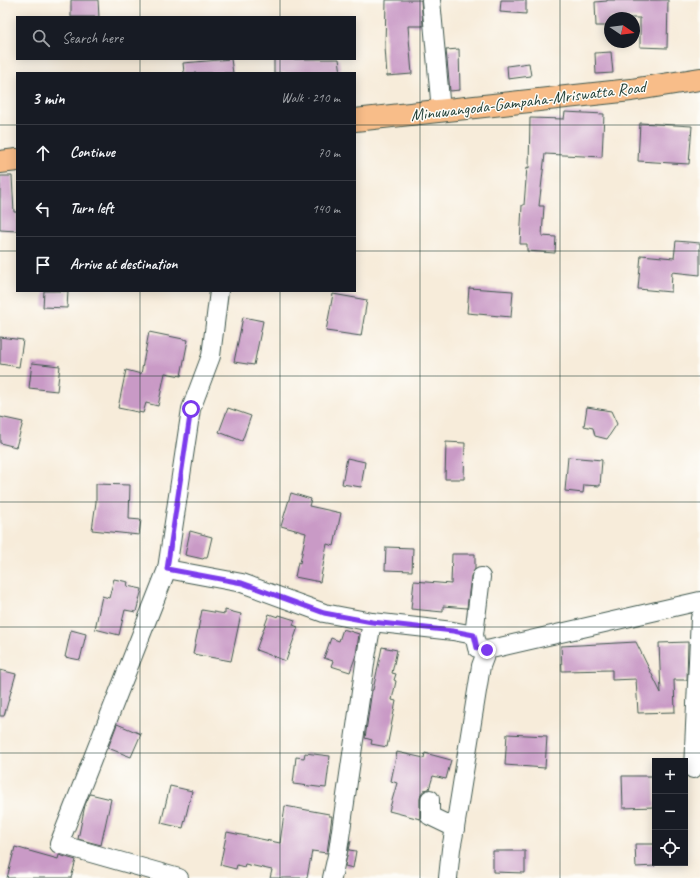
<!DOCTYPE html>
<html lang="en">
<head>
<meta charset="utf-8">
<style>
	body { margin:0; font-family:Caveat,sans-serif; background:#20242c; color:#f1f3f6 }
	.controls { position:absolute; right:12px; bottom:12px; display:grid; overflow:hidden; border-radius:0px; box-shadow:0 2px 10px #0003 }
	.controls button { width:36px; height:36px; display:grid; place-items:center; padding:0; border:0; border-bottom:1px solid #363941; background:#171b24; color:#f1f3f6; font:20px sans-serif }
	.compass { position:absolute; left:604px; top:12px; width:36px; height:36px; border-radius:50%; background:#171b24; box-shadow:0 2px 10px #0003; rotate:103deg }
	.stop { position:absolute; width:12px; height:12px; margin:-9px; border:3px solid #7c3aed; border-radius:50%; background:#fff }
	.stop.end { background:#7c3aed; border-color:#fff; box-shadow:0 1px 4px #0008 }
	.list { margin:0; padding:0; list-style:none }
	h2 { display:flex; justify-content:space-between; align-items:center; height:52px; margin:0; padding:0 16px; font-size:17px }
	h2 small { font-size:13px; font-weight:400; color:#9ea1a6 }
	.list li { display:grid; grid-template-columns:26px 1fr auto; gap:12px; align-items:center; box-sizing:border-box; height:56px; padding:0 16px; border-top:1px solid #363941 }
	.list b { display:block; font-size:15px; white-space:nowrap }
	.list em { font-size:13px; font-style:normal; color:#9ea1a6 }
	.icon { flex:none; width:22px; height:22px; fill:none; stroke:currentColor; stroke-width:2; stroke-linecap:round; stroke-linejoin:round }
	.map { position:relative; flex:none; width:700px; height:878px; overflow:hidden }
	.search { position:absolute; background:#171b24; box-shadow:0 2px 10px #0003; left:16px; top:16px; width:340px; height:44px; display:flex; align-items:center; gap:10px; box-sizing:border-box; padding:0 14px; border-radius:0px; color:#9ea1a6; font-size:15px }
	.panel { position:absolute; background:#171b24; box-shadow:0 2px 10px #0003; left:16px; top:72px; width:340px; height:220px; border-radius:0px }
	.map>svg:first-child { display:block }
	.building { fill:#c99ac6 }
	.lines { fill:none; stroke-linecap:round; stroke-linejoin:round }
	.street-casing { stroke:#3f574d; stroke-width:20 }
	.primary-casing { stroke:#3f574d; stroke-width:24 }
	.street { stroke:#fff; stroke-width:18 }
	.primary { stroke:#f8bd89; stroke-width:22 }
	.route { stroke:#7c3aed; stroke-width:5 }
	.grid { fill:none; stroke:#1f3d34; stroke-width:1; stroke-opacity:0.55 }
	.labels { text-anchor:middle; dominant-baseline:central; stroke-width:3; stroke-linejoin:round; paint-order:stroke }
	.street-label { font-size:17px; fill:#1f3d34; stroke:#fdfcf7 }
</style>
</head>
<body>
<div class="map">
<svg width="700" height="878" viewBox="0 0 700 878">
	<rect width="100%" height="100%" fill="#fdfcf7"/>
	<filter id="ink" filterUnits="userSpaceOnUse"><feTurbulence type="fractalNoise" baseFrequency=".025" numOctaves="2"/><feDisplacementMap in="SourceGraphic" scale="8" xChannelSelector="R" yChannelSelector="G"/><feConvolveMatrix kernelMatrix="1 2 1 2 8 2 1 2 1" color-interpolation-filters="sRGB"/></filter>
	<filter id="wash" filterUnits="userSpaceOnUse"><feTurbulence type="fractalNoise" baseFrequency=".012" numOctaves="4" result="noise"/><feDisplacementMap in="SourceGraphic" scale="16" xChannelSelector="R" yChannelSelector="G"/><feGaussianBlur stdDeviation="0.9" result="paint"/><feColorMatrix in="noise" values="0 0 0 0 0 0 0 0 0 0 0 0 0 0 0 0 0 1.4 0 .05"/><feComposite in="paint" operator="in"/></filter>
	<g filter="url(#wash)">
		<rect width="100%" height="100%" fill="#f7ecda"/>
		<g id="blocks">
			<g class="building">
				<path d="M71,0H98L99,17H71Z"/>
				<path d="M386,0H421L423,26H408L412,74L387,76L385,47Z"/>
				<path d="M501,0H526V14L500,12Z"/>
				<path d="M607,0H668L667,48L640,47V18H610V26H596L595,2L607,1Z"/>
				<path d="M459,49L460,90L450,91L446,50Z"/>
				<path d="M611,52L613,73L596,74L595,53Z"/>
				<path d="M231,59L233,73H184L183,63Z"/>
				<path d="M274,59H339L341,73H274Z"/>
				<path d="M529,63L531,76L508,79L507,66Z"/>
				<path d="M565,112L604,114L602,157L545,154L539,206H544L542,236L556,237L555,253L527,251V244H520L522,205H524L527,167L529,168L530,118L564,119Z"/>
				<path d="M640,123L692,126L689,164L638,161Z"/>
				<path d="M0,176H12L14,212H17V231L0,230Z"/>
				<path d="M676,241L700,243V275L672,272L671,292L638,289L641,255L674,258Z"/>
				<path d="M469,288L513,291L511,317L467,313Z"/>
				<path d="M44,291H68L67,308L43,307Z"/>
				<path d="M333,294L367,300L361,336L326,331Z"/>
				<path d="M243,317L263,321L254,365L234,362Z"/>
				<path d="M149,332L188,340L181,376L165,373L158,406L146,403L143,413L118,408L126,370L141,374Z"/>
				<path d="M0,337L23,340L19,367L0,364Z"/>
				<path d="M32,363L60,366L57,391L29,388Z"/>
				<path d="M587,407L611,411L617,424L607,439L595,436L593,428L584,426Z"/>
				<path d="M228,408L251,416L242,441L219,432Z"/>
				<path d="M0,417L23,422L16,447L0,443Z"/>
				<path d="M446,442L465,443L464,479H445Z"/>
				<path d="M568,457L602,460L600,486L584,485L583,493L565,491Z"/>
				<path d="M347,458L365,462L361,487L342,484Z"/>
				<path d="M96,484L130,485L129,519L141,520L139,535L92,530L96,502Z"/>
				<path d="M291,493L311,499L309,506L341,513L334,546L327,544L320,582L295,577L298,562L300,563L306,533L281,526Z"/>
				<path d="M190,531L212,537L207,558H204L203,559L185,555Z"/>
				<path d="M386,547L413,548L412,571L385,570Z"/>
				<path d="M452,554H475V569L471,576L467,608L443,606V612L411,609L414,581L451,584Z"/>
				<path d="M114,579L128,582L127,586L142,589L136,612L125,610L119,635L95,629L102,596L109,598Z"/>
				<path d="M202,610L225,614V610L241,614L231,661L193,654Z"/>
				<path d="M269,614L278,617L279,615L295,620L293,625L298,627L286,661L256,650Z"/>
				<path d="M343,629L359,634L356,655L350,672L331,666L333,661L324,658L331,638L339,641Z"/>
				<path d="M71,630L86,634L80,660L65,657Z"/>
				<path d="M636,642L661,693L659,643L688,642L687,680H674L675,712L638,713L636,679L612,680V670L562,671L561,646Z"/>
				<path d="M382,647L397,650L392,673L396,674L394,680L396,681L392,700L396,701L387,747L371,744L372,740L365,738L372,690H373Z"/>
				<path d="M0,670L16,674L4,716H0Z"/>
				<path d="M117,724L141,734L131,757L108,748Z"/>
				<path d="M507,734L547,736L545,768L505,765Z"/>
				<path d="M397,752L424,758L425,753L451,760L446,779L433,776L429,789L424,790L421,794L420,799V819L389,811L397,783L391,781Z"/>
				<path d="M305,753L330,756L326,788L293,784L296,757L304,758Z"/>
				<path d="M622,776H654L655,807L623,808Z"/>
				<path d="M170,786L192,791L183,828L161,823Z"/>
				<path d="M90,794L111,799L101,845L78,839L85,805Z"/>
				<path d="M285,806L329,814V816H332L327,853L312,851L307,878H270L272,870L245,864L244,867L237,865L236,869L220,865L227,832L280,843Z"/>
				<path d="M350,840L351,841L349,850L356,851L353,868L345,866Z"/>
				<path d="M635,844H655V866L636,867Z"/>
				<path d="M15,847L58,859L59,855L76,860L71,878H7Z"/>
				<path d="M493,851H525V873L493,872Z"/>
			</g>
		</g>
	</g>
	<g filter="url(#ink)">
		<use href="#blocks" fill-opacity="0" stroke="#3f574d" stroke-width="1"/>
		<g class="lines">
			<defs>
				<g id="street">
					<path d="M431,0L441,111"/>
					<path d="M167,569L242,583L324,613L372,622L453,631L474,635"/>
					<path d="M481,577L474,635L477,648L487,650L700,601"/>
					<path d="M693,769L700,618"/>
					<path d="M430,799V816L455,828L481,666L487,650"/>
					<path d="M179,878L59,844L167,569L191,409L211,356L219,291"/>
					<path d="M332,878L338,851L366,657L372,622"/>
					<path d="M448,878L451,849L455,828"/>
				</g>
				<g id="primary">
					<path d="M355,120L631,90L700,79"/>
					<path d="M0,162L17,160"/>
				</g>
			</defs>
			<use href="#street" class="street-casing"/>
			<use href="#primary" class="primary-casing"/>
			<use href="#street" class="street"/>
			<use href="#primary" class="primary"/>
		</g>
	</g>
	<g class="lines" filter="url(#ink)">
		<path class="route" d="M191,409L167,569L242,583L324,613L372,622L453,631L474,635L477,648L487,650"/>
	</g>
	<path class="grid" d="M140,0V17M280,0V17M420,0V878M560,0V878M140,59V73M280,59V73M0,125H17M355,125H700M0,251H17M355,251H700M140,291V878M280,291V878M0,376H700M0,502H700M0,627H700M0,753H700"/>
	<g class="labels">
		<g class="street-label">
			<text transform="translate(528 101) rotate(-7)">Minuwangoda-Gampaha-Mriswatta Road</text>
		</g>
	</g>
</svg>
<div class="controls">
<button>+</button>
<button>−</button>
<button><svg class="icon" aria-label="locate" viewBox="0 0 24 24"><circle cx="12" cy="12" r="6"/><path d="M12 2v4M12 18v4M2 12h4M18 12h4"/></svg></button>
</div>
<svg class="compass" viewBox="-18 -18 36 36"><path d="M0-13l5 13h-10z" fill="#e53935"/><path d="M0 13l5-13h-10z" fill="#9ea1a6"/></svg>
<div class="stop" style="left:191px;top:409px"></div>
<div class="stop end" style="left:487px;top:650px"></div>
<div class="search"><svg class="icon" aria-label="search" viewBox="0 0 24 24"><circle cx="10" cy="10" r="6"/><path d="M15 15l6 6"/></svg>Search here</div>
<section class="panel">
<h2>3 min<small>Walk · 210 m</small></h2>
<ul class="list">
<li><svg class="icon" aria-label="ahead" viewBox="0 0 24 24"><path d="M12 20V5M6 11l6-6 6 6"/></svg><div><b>Continue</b></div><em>70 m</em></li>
<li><svg class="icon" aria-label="left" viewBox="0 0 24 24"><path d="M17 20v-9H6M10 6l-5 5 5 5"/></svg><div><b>Turn left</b></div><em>140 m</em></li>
<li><svg class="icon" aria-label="arrive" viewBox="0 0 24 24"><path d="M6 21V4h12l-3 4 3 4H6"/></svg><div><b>Arrive at destination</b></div></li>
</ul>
</section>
</div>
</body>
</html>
